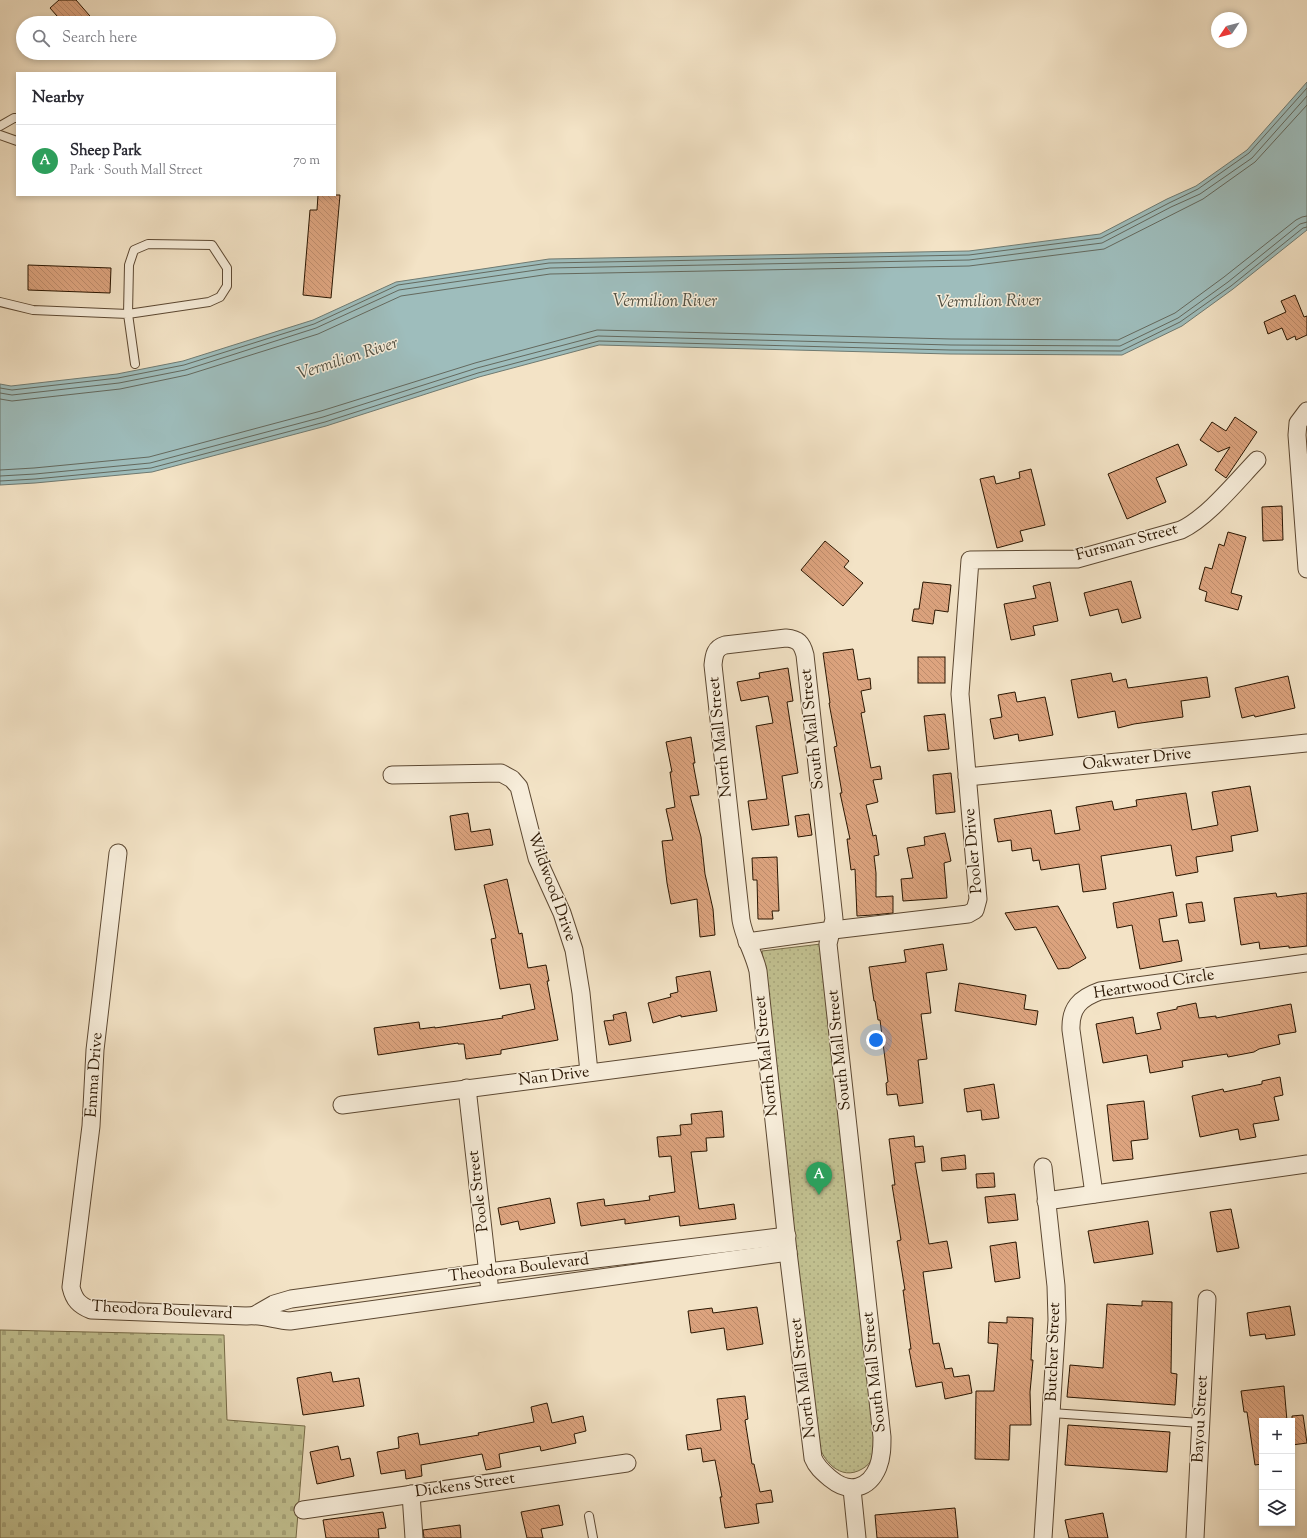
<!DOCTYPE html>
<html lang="en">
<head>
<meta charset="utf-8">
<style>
	body { margin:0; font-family:"Sorts Mill Goudy",serif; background:#f2f2f3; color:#2b2b33 }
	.controls { position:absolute; right:12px; bottom:12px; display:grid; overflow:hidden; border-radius:0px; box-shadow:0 2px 6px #0003 }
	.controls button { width:36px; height:36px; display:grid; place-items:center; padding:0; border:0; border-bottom:1px solid #e1e1e2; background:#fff; color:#2b2b33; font:20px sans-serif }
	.compass { position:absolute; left:1211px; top:12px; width:36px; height:36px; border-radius:50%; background:#fff; box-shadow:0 2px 6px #0003; rotate:235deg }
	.you { position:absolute; left:876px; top:1040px; width:14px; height:14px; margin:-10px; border:3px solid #fff; border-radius:50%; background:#1a73e8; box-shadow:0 0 0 6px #1a73e833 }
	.badge { display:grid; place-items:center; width:26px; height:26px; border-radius:50%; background:#d93025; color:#fff; font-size:13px; font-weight:700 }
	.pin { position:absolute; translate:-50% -33px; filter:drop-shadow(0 1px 2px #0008) }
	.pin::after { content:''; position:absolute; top:21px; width:14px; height:12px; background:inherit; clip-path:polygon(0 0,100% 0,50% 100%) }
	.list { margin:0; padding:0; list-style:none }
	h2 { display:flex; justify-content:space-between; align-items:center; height:52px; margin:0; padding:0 16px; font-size:17px }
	h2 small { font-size:13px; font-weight:400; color:#7c7c81 }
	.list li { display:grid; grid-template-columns:26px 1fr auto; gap:12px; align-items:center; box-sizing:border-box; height:72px; padding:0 16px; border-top:1px solid #e1e1e2 }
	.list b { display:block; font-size:15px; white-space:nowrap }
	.list p { margin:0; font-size:13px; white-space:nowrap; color:#7c7c81 }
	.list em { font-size:13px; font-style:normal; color:#7c7c81 }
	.icon { flex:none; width:22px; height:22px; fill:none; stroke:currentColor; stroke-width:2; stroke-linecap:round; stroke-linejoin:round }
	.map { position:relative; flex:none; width:1307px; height:1538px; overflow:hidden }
	.search { position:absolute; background:#fff; box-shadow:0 2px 6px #0003; left:16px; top:16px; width:320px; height:44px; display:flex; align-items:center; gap:10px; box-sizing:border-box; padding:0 14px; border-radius:22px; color:#7c7c81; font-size:15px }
	.panel { position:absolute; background:#fff; box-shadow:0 2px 6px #0003; left:16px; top:72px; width:320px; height:124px; border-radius:0px }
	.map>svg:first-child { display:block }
	.green { fill:url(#green-dots); stroke:#766b48 }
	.cemetery { fill:url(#cemetery-stones); stroke:#766b48 }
	.water { fill:#9ebdbc; stroke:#6f7a71 }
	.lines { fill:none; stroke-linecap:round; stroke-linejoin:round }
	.shore { stroke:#64695e; stroke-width:1 }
	.building { fill:url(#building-back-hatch); stroke:#291500 }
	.service-casing { stroke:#5c4832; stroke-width:10 }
	.minor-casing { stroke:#5c4832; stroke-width:19 }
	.service { stroke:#f7edda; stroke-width:8 }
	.minor { stroke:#f7edda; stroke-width:17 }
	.labels { text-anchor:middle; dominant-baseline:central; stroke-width:3; stroke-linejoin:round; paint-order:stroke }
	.street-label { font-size:16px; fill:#291500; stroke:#f7edda }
	.water-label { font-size:17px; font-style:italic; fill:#525042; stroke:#f7edda }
</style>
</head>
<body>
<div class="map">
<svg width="1307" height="1538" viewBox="0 0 1307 1538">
	<defs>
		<pattern id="green-dots" width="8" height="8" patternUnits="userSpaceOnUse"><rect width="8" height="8" fill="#c2c191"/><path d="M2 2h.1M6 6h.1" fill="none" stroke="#a7a57b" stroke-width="1.8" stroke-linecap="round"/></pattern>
		<pattern id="cemetery-stones" width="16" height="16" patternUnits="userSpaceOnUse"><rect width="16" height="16" fill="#c2c191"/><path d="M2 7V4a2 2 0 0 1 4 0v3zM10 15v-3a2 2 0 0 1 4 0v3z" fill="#a7a57b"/></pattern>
		<pattern id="building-back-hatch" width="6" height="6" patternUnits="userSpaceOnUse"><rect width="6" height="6" fill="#dda47f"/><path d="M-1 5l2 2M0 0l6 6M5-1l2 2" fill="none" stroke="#be8c6c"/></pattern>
	</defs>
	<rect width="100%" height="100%" fill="#f3e3c6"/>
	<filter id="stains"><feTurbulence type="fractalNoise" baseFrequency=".005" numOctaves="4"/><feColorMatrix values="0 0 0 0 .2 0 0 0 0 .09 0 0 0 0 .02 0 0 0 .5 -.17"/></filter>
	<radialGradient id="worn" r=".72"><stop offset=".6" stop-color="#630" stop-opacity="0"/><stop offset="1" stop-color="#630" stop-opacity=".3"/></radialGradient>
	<path class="green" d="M821,944L877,1439C876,1445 875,1453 873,1458C871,1462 866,1467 862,1469C840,1482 822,1460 817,1440L762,951Z"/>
	<path class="cemetery" d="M0,1330L224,1335L227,1420L305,1426L296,1538H0Z"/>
	<path class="water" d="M1307,82V230L1233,289L1182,326L1122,355L950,354L599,345L479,377L326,426L152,472L35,483L0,485V384L11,386L117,374L183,361L313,320L396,282L549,259L969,251L1100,234L1167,199L1196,186L1247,150Z"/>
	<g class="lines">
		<g class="shore">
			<path d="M0,388L12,390L118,378L184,365L314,324L398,285L549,263L969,255L1101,238L1169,203L1198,189L1249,153L1307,88"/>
			<path d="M0,393L12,395L119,383L185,370L316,328L399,290L550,268L969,260L1102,243L1171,207L1200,194L1252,158L1307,96"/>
			<path d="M0,399L12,401L120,389L187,375L318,334L401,296L550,274L969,266L1104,249L1203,199L1255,162L1307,105"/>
			<path d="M0,470L34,468L149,457L321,411L475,363L597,330L951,339L1118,340L1175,313L1224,277L1296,220L1302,217L1307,216"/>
			<path d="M0,476L35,474L150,463L323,417L477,368L598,336L951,345L1120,346L1178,318L1228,282L1300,224L1307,222"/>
			<path d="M0,481L35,479L151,468L325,422L478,373L599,341L950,350L1121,351L1180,322L1231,286L1303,228L1307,227"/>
		</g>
	</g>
	<g class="building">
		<path d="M59,0H76L96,23H63L50,8Z"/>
		<path d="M318,195H340L331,298L303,295L310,210H317Z"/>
		<path d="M28,265L111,268L110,293L28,290Z"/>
		<path d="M1295,295L1304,317L1307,316V335L1296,340L1295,336L1287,340L1282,328L1268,334L1264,322L1286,312L1281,301Z"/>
		<path d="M1235,417L1257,432L1226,478L1215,470L1230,447L1218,452L1200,440L1212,422L1226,431Z"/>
		<path d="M1178,444L1187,465L1156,478L1166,502L1127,519L1108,474Z"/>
		<path d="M1031,469L1045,525L1020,531L1023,541L997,548L980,479L994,476L996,484L1020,478L1019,472Z"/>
		<path d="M1282,506L1283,540L1263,541L1262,507Z"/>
		<path d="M1228,532L1246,537L1231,593L1242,596L1238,610L1205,601L1207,592L1199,589L1205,567L1212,569L1219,544L1224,546Z"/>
		<path d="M825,541L849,561L844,567L863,583L843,606L801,570Z"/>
		<path d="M1131,581L1141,618L1122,623L1118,609L1090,616L1084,593Z"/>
		<path d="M923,582L951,585L948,612L935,610L933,624L912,621L914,609H919Z"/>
		<path d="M1050,582L1058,621L1033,626L1035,635L1011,640L1004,604L1036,598L1033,586Z"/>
		<path d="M853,649L858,680L870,678L871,689L861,691L865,712L861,713L871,768L880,766L882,779L873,780L878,802L866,805L873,836L876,835L879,855L874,856L876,873V897L893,896V913L873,915L857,916L855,869L851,870L847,839H850L840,793H842L834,747L837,746L829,703H830L823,653Z"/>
		<rect x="918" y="657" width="27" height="26"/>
		<path d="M788,668L793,701L787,702L798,773L782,776L789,825L752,830L748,801L767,799L756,726L773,723L768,696L741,701L737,682L760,678L759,673Z"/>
		<path d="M1111,673L1113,682L1126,679L1128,688L1207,677L1210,697L1181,701L1183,717L1134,724L1118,728L1115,711L1078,718L1071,680Z"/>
		<path d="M1288,676L1295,708L1255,717L1254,715L1242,718L1235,688Z"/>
		<path d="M1015,692L1017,702L1045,697L1053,735L1019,741L1018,734L994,739L990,719L1002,717L998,695Z"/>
		<path d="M945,714L949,749L928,751L924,716Z"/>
		<path d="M691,737L695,763H693L699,795L690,796L701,837L705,874L713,909L715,935L700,937L697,899L671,904L667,883L662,841L673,840L666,809L675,807L670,772H672L666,742Z"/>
		<path d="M951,773L955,812L936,814L933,775Z"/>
		<path d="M1250,786L1258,831L1231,836L1233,851L1196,857L1198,872L1176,876L1171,845L1101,856L1106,889L1083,892L1079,864L1041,870L1039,860L1033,861L1031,848L1012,851L1011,840L998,842L994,819L1051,810L1055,834L1080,830L1076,807L1112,801L1114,810L1137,806L1136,800L1186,793L1192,830L1218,825L1212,792Z"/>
		<path d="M468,813L471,832L490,829L493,845L455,850L450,816Z"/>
		<path d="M809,814L812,835L798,837L795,816Z"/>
		<path d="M945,833L951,861L944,863L947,898L903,901L901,879L913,878L907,848L925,845L924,837Z"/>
		<path d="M777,857L779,911H772L773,919H758L757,880H753L752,858Z"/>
		<path d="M507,879L519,934L522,933L528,968L546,965L549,981H547L558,1040L501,1050V1054L466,1059L464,1044H458V1043L378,1055L374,1028L419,1022L420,1029L435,1027V1028L503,1018L502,1016L535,1009L530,984L500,989L491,939L496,938L484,885Z"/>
		<path d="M1173,892L1177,916L1159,919L1163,942L1178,940L1182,961L1140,969L1132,925L1117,928L1113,903Z"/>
		<path d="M1276,893L1277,897L1307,893V946L1289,948V946L1260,949L1259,942L1241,945L1234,898Z"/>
		<path d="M1202,902L1205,921L1189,923L1186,904Z"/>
		<path d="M1058,906L1086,958L1069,968L1058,969L1036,927L1015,930L1005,913Z"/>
		<path d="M943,944L947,970L926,973L931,1013L921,1014L927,1059L918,1060L923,1103L899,1106L897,1094L887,1095L886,1083L888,1082L880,1020H878L875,1001H874L869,967L906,962L904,950Z"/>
		<path d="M710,971L717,1011L681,1017V1015L653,1023L648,1003L671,997L670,994L678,992L676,977Z"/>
		<path d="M959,983L1026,995L1024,1009L1038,1011L1036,1025L955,1011Z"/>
		<path d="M1196,1003L1199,1018L1216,1016V1018L1291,1004L1296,1032L1278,1035L1280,1044L1259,1049L1254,1052L1228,1057L1227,1054L1182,1061L1183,1067L1150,1073L1147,1055L1103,1063L1096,1024L1133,1017L1136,1034L1161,1029L1157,1013L1177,1009V1007Z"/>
		<path d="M626,1012L631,1041L609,1045L604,1021L614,1020L613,1015Z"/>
		<path d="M1280,1077L1283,1095L1274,1097L1279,1120L1253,1124L1256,1137L1240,1140L1238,1129L1200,1137L1192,1096L1223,1089L1224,1092L1262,1084V1081Z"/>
		<path d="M994,1084L999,1118L982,1120L981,1110L967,1112L964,1089Z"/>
		<path d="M1144,1101L1148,1139L1131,1141L1133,1159L1113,1161L1107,1105Z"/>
		<path d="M722,1111L724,1137L706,1138L707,1151L691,1152L699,1209L734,1204L736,1219L680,1226L679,1216L625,1224V1219L581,1226L577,1203L604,1199L605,1206L650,1200L649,1196L675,1192L671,1156L659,1157L657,1137L681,1135L680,1125L692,1124L691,1114Z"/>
		<path d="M914,1136L915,1147L923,1146L925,1162L915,1163L929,1244L947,1241L952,1268L923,1272L933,1344L939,1343L945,1369L952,1368L954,1377L969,1375L972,1393L945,1399L942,1382L916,1387L909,1349H911L903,1290H905L897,1241L901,1240L892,1185H895L889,1139Z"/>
		<path d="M965,1155L966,1169L942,1171L941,1158Z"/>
		<path d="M994,1173L995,1187L977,1188L976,1174Z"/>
		<path d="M1015,1194L1018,1220L988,1223L985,1197Z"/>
		<path d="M550,1198L555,1223L520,1230L518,1221L501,1225L498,1208Z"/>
		<path d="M1231,1209L1239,1248L1217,1252L1210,1212Z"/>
		<path d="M1148,1221L1153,1254L1094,1263L1088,1231Z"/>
		<path d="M1016,1242L1020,1278L995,1282L990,1246Z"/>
		<path d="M1142,1301L1172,1302L1171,1373L1177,1374L1175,1405L1067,1397L1070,1365L1103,1368L1107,1304L1142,1306Z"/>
		<path d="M1290,1306L1295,1335L1266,1339L1265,1334L1250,1336L1247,1313Z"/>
		<path d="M757,1307L763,1344L727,1350L724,1328L691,1333L688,1311L712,1308L713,1313Z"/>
		<path d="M1007,1317L1033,1318L1031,1360H1033L1030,1392L1031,1425H1010L1009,1460L975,1459L976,1391H994L998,1344L988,1343L989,1322L1007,1323Z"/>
		<path d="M331,1372L333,1382L359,1378L364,1406L303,1415L297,1378Z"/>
		<path d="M1284,1386L1287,1421H1262V1464L1255,1465L1247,1412H1244L1241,1391Z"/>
		<path d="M745,1396L748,1419L745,1420L752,1464H754L760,1492L771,1490L773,1502L756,1504L759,1523L725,1528L720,1497H722L715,1460L703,1462L701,1448L688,1450L686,1435L721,1430L717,1399Z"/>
		<path d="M547,1403L552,1423L583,1416L586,1431L574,1434L576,1443L541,1451L540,1446L499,1454L501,1467L486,1470L482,1454L421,1465L422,1476L406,1479L405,1470L381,1474L377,1452L399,1448L398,1437L418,1433L420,1445L479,1435L478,1433L534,1422L531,1407Z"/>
		<path d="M1303,1415L1307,1443L1292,1445V1416Z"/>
		<path d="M1068,1425L1170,1432L1167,1472L1065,1465Z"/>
		<path d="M338,1446L341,1460L350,1458L354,1476L317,1484L310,1452Z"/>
		<path d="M559,1505L563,1525L541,1529L543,1538H527L521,1512Z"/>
		<path d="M955,1508L958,1538H877L875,1515Z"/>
		<path d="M383,1512L386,1528L378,1529L379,1538H326L323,1520Z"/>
		<path d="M1103,1513L1108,1538H1069L1065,1520Z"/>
		<path d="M460,1525L461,1538H424L423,1530Z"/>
	</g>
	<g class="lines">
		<defs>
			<g id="service">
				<path d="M0,126L14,118H17"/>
				<path d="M0,135L17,141"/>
				<path d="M148,244L212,245L227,268V286L220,297L209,302L128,314L129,265L134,250Z"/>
				<path d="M0,302L33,310L128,314L135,364"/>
				<path d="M1051,1413L1201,1423"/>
				<path d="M589,1516L593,1538"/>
			</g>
			<g id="minor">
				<path d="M1307,411L1298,423L1297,435L1307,569"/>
				<path d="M786,638C798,639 802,643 805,655L834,919L828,944L882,1437C882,1447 882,1457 878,1467C869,1489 849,1494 831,1479C824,1473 817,1468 813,1458L788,1252L758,971C754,953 744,938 741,920L713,665C714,655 715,648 725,645Z"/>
				<path d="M392,775L501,773L512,779L519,787L537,858L562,913L574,950L581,993L589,1072"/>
				<path d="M967,777L1307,743"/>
				<path d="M118,853L95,1050L91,1126L71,1287C74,1300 79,1305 91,1310L246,1316C261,1314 275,1320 290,1321L788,1252"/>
				<path d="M747,942L833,930L968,914L975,910L978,899L960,694L970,560L1077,559L1181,530C1207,518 1236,482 1257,460"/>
				<path d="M467,1088L489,1283"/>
				<path d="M342,1105L766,1050"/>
				<path d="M1094,1194L1071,1030C1070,1008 1080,998 1100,991L1307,963"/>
				<path d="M1046,1201L1307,1164"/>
				<path d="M255,1315L274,1304L291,1299L488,1272L787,1236"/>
				<path d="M852,1489L857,1538"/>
				<path d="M411,1494L414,1538"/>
				<path d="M303,1510L627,1463"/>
				<path d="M1043,1538L1057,1320L1056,1286L1043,1167"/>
				<path d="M1195,1538L1207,1299"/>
			</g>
		</defs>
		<use href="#service" class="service-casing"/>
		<use href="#minor" class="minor-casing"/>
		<use href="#service" class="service"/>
		<use href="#minor" class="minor"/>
	</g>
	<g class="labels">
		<g class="street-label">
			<text transform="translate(1127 543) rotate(-15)">Fursman Street</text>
			<text transform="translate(813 729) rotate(-96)">South Mall Street</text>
			<text transform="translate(721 737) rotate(-96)">North Mall Street</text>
			<text transform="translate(1137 760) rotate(-6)">Oakwater Drive</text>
			<text transform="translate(974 851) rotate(-95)">Pooler Drive</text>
			<text transform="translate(551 887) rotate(70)">Wildwood Drive</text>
			<text transform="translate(1154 985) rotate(-9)">Heartwood Circle</text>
			<text transform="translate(840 1050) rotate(-96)">South Mall Street</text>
			<text transform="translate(767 1056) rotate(-96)">North Mall Street</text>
			<text transform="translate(95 1075) rotate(-86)">Emma Drive</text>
			<text transform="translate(554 1077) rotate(-7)">Nan Drive</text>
			<text transform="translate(479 1191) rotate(-97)">Poole Street</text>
			<text transform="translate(519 1269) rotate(-7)">Theodora Boulevard</text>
			<text transform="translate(162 1311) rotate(3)">Theodora Boulevard</text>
			<text transform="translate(1054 1352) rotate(-88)">Butcher Street</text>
			<text transform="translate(875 1372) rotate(-96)">South Mall Street</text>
			<text transform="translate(804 1378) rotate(-97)">North Mall Street</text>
			<text transform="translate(1201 1419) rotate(-87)">Bayou Street</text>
			<text transform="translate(465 1486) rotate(-8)">Dickens Street</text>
		</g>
		<g class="water-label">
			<text x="665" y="302">Vermilion River</text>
			<text transform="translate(989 302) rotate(-1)">Vermilion River</text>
			<text transform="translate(348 359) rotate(-18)">Vermilion River</text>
		</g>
	</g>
	<rect width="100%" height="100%" filter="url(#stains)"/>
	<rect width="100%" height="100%" fill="url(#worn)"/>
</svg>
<div class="controls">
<button>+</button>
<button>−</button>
<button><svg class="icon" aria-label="layers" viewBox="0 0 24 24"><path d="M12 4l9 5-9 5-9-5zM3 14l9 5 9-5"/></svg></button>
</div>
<svg class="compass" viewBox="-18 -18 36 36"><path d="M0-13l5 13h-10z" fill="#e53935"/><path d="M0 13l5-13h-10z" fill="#7c7c81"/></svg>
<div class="you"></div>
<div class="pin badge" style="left:819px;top:1195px;background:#2e9e5b">A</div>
<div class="search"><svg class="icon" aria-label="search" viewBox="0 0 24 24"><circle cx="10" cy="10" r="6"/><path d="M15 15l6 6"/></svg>Search here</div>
<section class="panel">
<h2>Nearby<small></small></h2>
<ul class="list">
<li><span class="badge" style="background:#2e9e5b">A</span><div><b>Sheep Park</b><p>Park · South Mall Street</p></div><em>70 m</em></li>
</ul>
</section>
</div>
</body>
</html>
